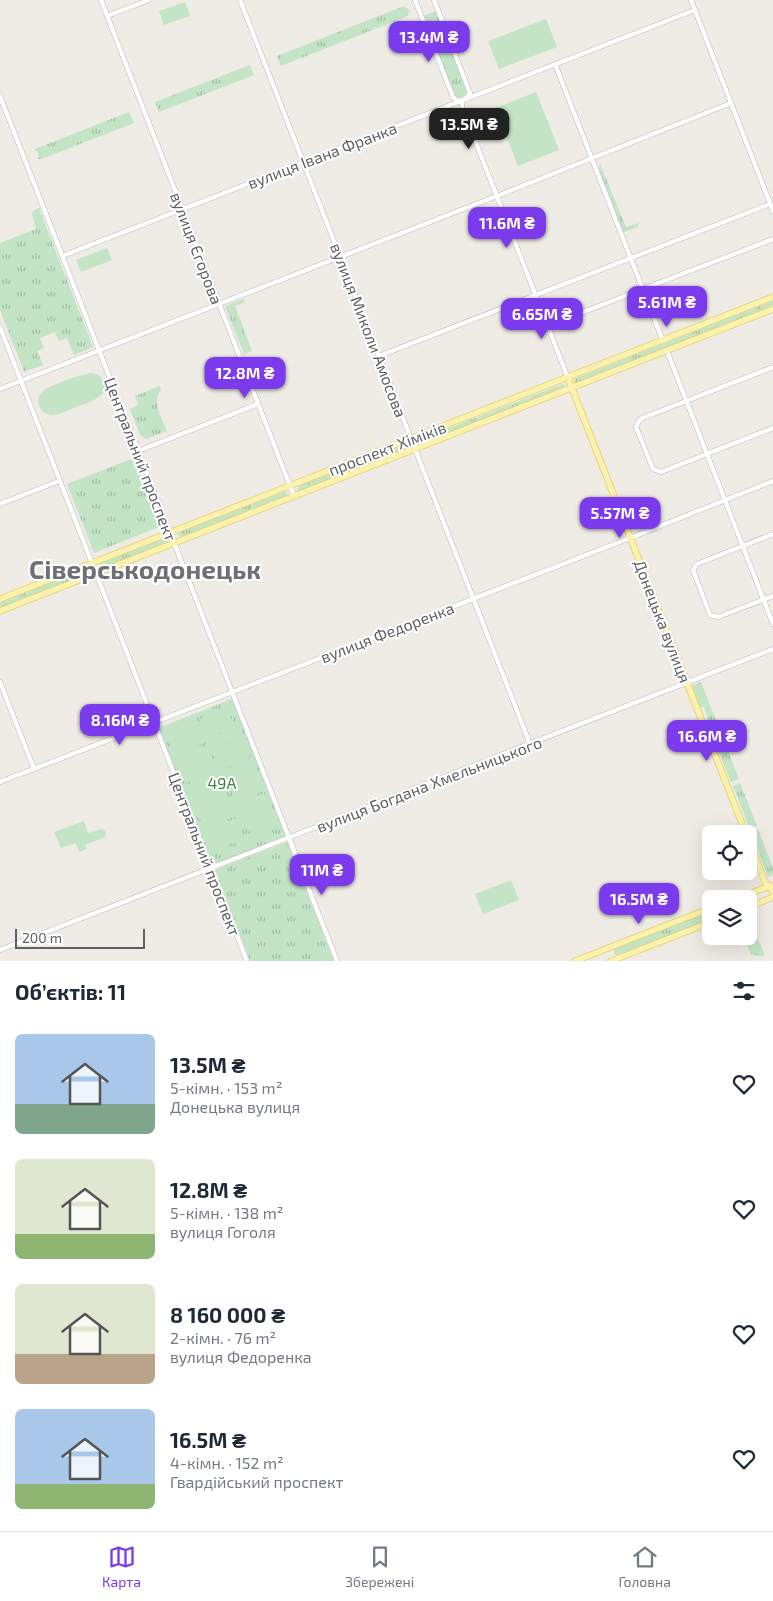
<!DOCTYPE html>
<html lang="uk">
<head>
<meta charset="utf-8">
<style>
	:root { --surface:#fff; --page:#f2f2f3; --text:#1f2937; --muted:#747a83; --line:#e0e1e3; --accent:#7c3aed }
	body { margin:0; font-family:"Exo 2",sans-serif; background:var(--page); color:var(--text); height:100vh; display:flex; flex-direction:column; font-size:19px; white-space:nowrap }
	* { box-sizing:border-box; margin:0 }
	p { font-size:16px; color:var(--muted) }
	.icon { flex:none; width:28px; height:28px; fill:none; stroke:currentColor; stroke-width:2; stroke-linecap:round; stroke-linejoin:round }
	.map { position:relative; height:961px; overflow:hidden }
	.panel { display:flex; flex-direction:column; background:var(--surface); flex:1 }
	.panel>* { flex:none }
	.fabs { position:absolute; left:702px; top:825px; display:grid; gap:10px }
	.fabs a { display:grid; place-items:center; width:55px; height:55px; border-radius:8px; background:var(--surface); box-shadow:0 5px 20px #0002; font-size:25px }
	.scale { position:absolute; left:15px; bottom:12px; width:130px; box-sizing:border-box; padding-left:5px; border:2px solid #5c5f64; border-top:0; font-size:14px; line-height:18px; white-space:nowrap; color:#5c5f64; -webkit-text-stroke:4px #fff; paint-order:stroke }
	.price { position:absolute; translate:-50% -42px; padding:0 11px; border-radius:10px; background:var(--accent); color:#fff; font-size:16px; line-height:32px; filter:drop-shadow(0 1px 2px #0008) }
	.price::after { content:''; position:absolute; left:50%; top:30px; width:15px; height:11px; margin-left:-8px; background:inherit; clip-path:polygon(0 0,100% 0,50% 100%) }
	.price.selected { background:#222; color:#fff }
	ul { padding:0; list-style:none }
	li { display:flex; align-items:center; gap:15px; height:125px; padding:0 15px }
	li span { display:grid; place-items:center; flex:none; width:140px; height:100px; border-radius:8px; color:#555 }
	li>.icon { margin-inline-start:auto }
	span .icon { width:60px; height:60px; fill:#fffc; stroke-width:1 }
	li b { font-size:21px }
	h2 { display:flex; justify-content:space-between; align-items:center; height:60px; padding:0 15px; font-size:21px }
	.tabs { display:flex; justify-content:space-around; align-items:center; height:70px; border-top:1px solid var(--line); background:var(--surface); font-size:14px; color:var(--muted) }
	.tabs a { display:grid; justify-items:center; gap:2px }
	.tabs .selected { color:var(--accent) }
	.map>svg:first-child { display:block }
	.grass { fill:url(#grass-tufts) }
	.garden { fill:#c3e4c5 }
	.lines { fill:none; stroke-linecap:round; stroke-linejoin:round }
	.minor-casing { stroke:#b7b9be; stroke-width:5.5 }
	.major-casing { stroke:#e8cc63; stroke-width:7 }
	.minor { stroke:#fff; stroke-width:4.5 }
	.major { stroke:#faf2ae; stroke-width:5.5 }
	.labels { text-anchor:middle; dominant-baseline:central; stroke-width:4; stroke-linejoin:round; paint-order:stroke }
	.street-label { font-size:16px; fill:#5c5f64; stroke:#fff }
	.park-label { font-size:16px; fill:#3b8443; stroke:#fff }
	.town-label { font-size:26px; font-weight:bold; fill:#6d7176; stroke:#fff }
</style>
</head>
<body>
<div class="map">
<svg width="773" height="961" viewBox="0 0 773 961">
	<defs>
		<pattern id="grass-tufts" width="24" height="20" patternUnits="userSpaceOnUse" patternTransform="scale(1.25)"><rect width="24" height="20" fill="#c3e4c5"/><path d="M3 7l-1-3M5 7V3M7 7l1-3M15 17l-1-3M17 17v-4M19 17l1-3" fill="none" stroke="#a2bca4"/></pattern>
	</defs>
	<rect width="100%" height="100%" fill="#eeece4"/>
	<!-- grass -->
	<path class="grass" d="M404,6L409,10L408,16L281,66L277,56Z
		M436,11L467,91V94L462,99H457L454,96L423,16Z
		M250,65L254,75L159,112L155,102Z
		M129,112L134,123L39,160L38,158L40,157L37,151H35V149Z
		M600,164L626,227L639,223L638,227L624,232L622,231L599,171Z
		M39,208L93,347L74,355L67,338L59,341L55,332L40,338L44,348L37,351L43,365L24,372L0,310V243L36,229L32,214L33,211Z
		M244,299L245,302L235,306L252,351L244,354L225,306Z
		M773,301V306L577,383L574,382L576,378Z
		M563,384L566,387L422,443L419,442L421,439Z
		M160,386L161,390C151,402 162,418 167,431L146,439L140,435L130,409L138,405L135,396Z
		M406,445L408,446L407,449L300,491L297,489L299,486Z
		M134,458L161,526L94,553L67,484Z
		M284,492L287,493L286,497L182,537L178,535L180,532Z
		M166,538L168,540V542L101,568L99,564Z
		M86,569L88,571L87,574L0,608V603Z
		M701,682L720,731L713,735L711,734L707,723L709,722L704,707H700L692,686Z
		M232,699L286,836L212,865L158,728Z
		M722,735L739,779L731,782L713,738Z
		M740,783L757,826L750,829L733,786Z
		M758,830L773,867V875L768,877L751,832Z
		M287,842L334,961H250L215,870Z
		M711,910V919L617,955L614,953V949Z
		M755,931L765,956L751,955L744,936H749V934Z"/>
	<!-- garden -->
	<path class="garden" d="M185,2L190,16L164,25L159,11Z
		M546,19L557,47L499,69L488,41Z
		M536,92L559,150L518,166L495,108Z
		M107,248L112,260L81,272L76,260Z
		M90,373C95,373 100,375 103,380C113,398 83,404 71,409C66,411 59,415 53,415C40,416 33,399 43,391C50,385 80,375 90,373Z
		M227,708L235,727L207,738L200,719Z
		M196,720L205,743L175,755L166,732Z
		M242,737L250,758L220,770L212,749Z
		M206,746L216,771L186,783L176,758Z
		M251,760L263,791L236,802L223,770Z
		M219,773L227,794L195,806L187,786Z
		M264,793L275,822L248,832L236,804Z
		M228,796L236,816L204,828L196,808Z
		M236,818L244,839L212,851L204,831Z
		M84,821L88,833L102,829L106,832L105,837L85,845L87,849L79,852L76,843L61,848L54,832Z
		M511,880L519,900L483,914L475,894Z"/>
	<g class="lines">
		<!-- minor casing -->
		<g class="minor-casing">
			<path id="minor" d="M101,0L294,496
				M240,0L530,744
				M415,0L453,97L457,101C463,101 467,99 470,93L434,0
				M691,0L773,211
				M107,16L149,0
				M555,64L663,341
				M0,96L337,961
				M462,101V107L568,378
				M62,256L695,10
				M547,326L773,239
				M0,327L247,961
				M667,351L773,624
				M379,356L770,204
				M773,367L640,419L636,427L653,469L661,472L773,428
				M0,389L497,196L731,103
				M138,451L258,404
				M0,504L59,481
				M773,534L697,564L693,570L710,615L718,617L773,596
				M0,682L34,769
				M0,782L630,538L773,481
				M0,950L773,649"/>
		</g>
		<!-- major casing -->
		<g class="major-casing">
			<path id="major" d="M568,378L746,834
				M0,599L773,297
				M0,611L773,309
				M749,841L765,882L773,892
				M735,899L773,885
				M749,907L773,897
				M575,961L711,908
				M611,961L711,922"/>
		</g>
		<!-- minor -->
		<use href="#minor" class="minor"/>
		<!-- major -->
		<use href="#major" class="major"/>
	</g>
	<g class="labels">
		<!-- street labels -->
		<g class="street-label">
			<text transform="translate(322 155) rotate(-21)">вулиця Івана Франка</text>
			<text transform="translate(197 248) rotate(69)">вулиця Єгорова</text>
			<text transform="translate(369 330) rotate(69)">вулиця Миколи Амосова</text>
			<text transform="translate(387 448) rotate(-21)">проспект Хіміків</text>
			<text transform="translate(141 459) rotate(69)">Центральний проспект</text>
			<text transform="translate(663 621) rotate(69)">Донецька вулиця</text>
			<text transform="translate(387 632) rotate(-21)">вулиця Федоренка</text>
			<text transform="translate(429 784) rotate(-21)">вулиця Богдана Хмельницького</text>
			<text transform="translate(205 854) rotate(69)">Центральний проспект</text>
		</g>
		<!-- park labels -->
		<g class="park-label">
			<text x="222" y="782">49А</text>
		</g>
		<!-- town labels -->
		<g class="town-label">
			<text x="145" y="568">Сіверськодонецьк</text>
		</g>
	</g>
</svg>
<div class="fabs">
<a><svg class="icon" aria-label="locate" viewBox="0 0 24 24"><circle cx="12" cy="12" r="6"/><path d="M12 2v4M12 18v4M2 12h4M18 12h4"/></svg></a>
<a><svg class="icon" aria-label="layers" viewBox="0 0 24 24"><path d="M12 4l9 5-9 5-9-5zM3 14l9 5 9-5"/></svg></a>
</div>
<div class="scale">200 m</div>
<b class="price" style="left:429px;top:63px">13.4M ₴</b>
<b class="price selected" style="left:469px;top:150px">13.5M ₴</b>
<b class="price" style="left:507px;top:249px">11.6M ₴</b>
<b class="price" style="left:667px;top:328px">5.61M ₴</b>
<b class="price" style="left:542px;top:340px">6.65M ₴</b>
<b class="price" style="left:245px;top:399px">12.8M ₴</b>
<b class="price" style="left:620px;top:539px">5.57M ₴</b>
<b class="price" style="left:120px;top:746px">8.16M ₴</b>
<b class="price" style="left:707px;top:762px">16.6M ₴</b>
<b class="price" style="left:322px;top:896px">11M ₴</b>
<b class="price" style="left:639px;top:925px">16.5M ₴</b>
</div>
<section class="panel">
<h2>Об’єктів: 11<svg class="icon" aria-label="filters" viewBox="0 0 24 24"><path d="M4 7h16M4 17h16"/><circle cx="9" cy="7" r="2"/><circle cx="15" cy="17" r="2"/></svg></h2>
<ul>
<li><span style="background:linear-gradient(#a9c7e8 70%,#7fa58c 0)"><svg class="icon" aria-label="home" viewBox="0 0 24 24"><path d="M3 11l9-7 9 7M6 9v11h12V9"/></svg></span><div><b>13.5M ₴</b><p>5-кімн. · 153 m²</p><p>Донецька вулиця</p></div><svg class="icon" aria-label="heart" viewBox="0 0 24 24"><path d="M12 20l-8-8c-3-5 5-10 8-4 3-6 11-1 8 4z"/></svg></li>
<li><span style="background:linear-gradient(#dfe7d0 75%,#8fb573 0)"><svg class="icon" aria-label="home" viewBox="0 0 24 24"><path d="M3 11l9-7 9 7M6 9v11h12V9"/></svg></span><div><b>12.8M ₴</b><p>5-кімн. · 138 m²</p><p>вулиця Гоголя</p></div><svg class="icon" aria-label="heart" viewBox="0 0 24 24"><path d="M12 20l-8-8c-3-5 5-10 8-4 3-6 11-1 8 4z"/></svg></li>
<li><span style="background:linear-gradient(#dfe7d0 70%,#b9a48a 0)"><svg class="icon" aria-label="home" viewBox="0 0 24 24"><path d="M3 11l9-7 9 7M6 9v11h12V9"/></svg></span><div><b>8 160 000 ₴</b><p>2-кімн. · 76 m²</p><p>вулиця Федоренка</p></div><svg class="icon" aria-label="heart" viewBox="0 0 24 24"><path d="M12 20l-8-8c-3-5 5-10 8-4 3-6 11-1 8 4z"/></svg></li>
<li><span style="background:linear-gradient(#a9c7e8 75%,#8fb573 0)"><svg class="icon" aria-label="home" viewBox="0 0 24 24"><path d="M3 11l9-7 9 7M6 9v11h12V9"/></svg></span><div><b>16.5M ₴</b><p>4-кімн. · 152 m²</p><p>Гвардійський проспект</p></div><svg class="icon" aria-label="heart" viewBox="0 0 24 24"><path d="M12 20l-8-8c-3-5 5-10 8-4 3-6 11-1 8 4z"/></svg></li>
</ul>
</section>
<nav class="tabs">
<a class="selected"><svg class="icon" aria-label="map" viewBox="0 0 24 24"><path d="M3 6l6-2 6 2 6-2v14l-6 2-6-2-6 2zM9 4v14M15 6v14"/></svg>Карта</a>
<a><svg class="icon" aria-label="saved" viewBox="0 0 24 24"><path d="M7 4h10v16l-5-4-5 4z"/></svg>Збережені</a>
<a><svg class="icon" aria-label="home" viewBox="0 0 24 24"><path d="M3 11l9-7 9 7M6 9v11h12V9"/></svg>Головна</a>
</nav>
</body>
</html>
